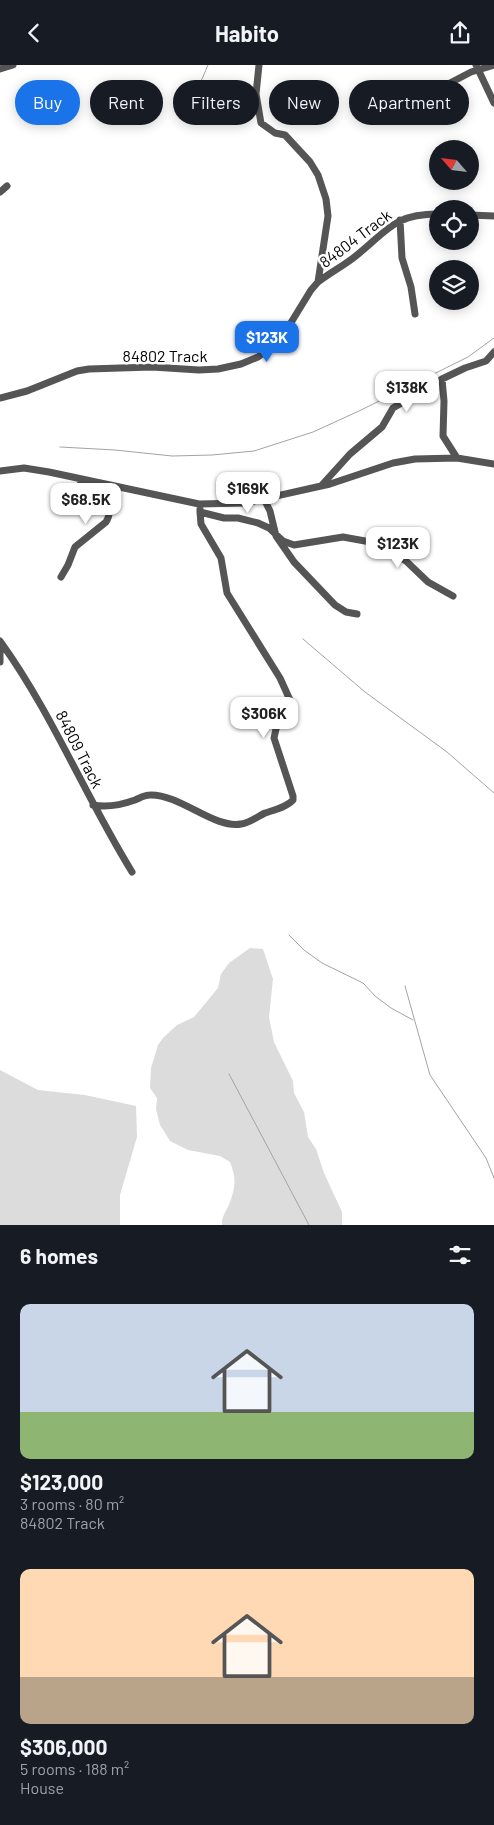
<!DOCTYPE html>
<html lang="en">
<head>
<meta charset="utf-8">
<style>
	:root { --surface:#171b24; --page:#242831; --text:#f1f3f6; --muted:#9ea1a6; --accent:#1a73e8 }
	body { margin:0; font-family:Barlow,sans-serif; background:var(--page); color:var(--text); height:100vh; display:flex; flex-direction:column; font-size:19px; white-space:nowrap }
	* { box-sizing:border-box; margin:0 }
	p { font-size:16px; color:var(--muted) }
	.icon { flex:none; width:28px; height:28px; fill:none; stroke:currentColor; stroke-width:2; stroke-linecap:round; stroke-linejoin:round }
	.map { position:relative; height:1160px; overflow:hidden }
	.side { display:flex; flex-direction:column; background:var(--surface); flex:1 }
	.side>* { flex:none }
	.guide { position:absolute; left:15px; top:15px; width:465px; height:45px; display:flex; gap:10px }
	.needle { width:32px; rotate:298deg }
	.controls { position:absolute; left:429px; top:75px; display:grid; gap:10px }
	.controls a { display:grid; place-items:center; width:50px; height:50px; border-radius:50%; background:var(--surface); box-shadow:0 2px 12px #0003; font-size:25px }
	.price { position:absolute; translate:-50% -42px; padding:0 11px; border-radius:10px; background:#fff; color:#222; font-size:16px; line-height:32px; filter:drop-shadow(0 1px 2px #0008) }
	.price::after { content:''; position:absolute; left:50%; top:30px; width:15px; height:11px; margin-left:-8px; background:inherit; clip-path:polygon(0 0,100% 0,50% 100%) }
	.price.active { background:var(--accent); color:#fff }
	ul { padding:0; list-style:none }
	li { display:grid; align-content:center; gap:10px; height:265px; padding:0 20px }
	li span { display:grid; place-items:center; height:155px; border-radius:10px; color:#555 }
	li>.icon { margin-inline-start:auto }
	span .icon { width:90px; height:90px; fill:#fffc; stroke-width:1 }
	li b { font-size:21px }
	h2 { display:flex; justify-content:space-between; align-items:center; height:60px; padding:0 20px; font-size:21px }
	.tag { padding:0 18px; border-radius:22px; background:var(--surface); box-shadow:0 2px 12px #0003; font-size:18px; line-height:45px }
	.tag.active { background:var(--accent); color:#fff }
	header { display:flex; justify-content:space-between; align-items:center; height:65px; padding:0 20px; background:var(--surface); font-size:22px; font-weight:700 }
	.map>svg:first-child { display:block }
	.green { fill:#dcdcdc }
	.lines { fill:none; stroke-linecap:round; stroke-linejoin:round }
	.stream { stroke:#a3a3a3; stroke-width:1 }
	.minor { stroke:#555; stroke-width:7 }
	.labels { text-anchor:middle; dominant-baseline:central; stroke-width:5; stroke-linejoin:round; paint-order:stroke }
	.street-label { font-size:16px; fill:#000; stroke:#fff }
</style>
</head>
<body>
<header><svg class="icon" aria-label="back" viewBox="0 0 24 24"><path d="M15 5l-7 7 7 7"/></svg>Habito<svg class="icon" aria-label="share" viewBox="0 0 24 24"><path d="M12 15V3M7 8l5-5 5 5M5 13v7h14v-7"/></svg></header>
<div class="map">
<svg width="494" height="1160" viewBox="0 0 494 1160">
	<rect width="100%" height="100%" fill="#fff"/>
	<!-- green -->
	<path class="green" d="M250,883L263,884L273,914L269,952L274,977L293,1016L294,1028L304,1047L308,1072L316,1084L324,1108L342,1147V1160H222C221,1152 227,1145 230,1137C236,1120 236,1113 230,1097L220,1091L188,1085L170,1076L160,1060L156,1044L157,1033L150,1023L151,1003L158,980L163,973L177,960L194,952L218,923L221,909L229,898Z
		M0,1005L38,1025L85,1030L136,1041L137,1072L120,1130V1160H0Z"/>
	<g class="lines">
		<!-- stream -->
		<path class="stream" d="M178,44L202,14L208,0
			M60,382L115,385L172,391L212,390L254,386L313,367L359,346L468,292L494,273
			M303,574L365,627L447,687L494,728
			M289,870L304,885L322,898L363,918L375,931L391,943L413,955
			M405,921L430,1010L486,1093L494,1113
			M229,1009L309,1160"/>
		<!-- minor -->
		<path class="minor" d="M476,0L494,38
			M0,4L13,0
			M406,32L429,29L471,7L494,0
			M0,127L7,121
			M470,150L494,151
			M400,155L402,193L411,222L415,249
			M318,217C331,207 345,200 357,190C388,165 394,149 438,149
			M442,314L444,336L443,371L457,393
			M0,333L27,326L77,306L89,304L152,302L199,305L218,304L241,299L258,292L273,281L284,269L311,225L318,217L328,151L326,134L318,110L310,97L285,70L275,68L261,58L256,29L259,0
			M0,406L24,403L49,407L199,439L245,438L330,419L393,398L415,394L457,393L494,399
			M321,421L350,389L382,362L393,343L442,314L465,303L486,296L494,287
			M264,434L270,446L276,471L294,497L335,540L346,547L357,549
			M200,444V447L224,453H238L258,458L269,463L283,476L294,480L343,472L376,478L406,496L428,517L453,531
			M61,512L68,500L75,482L106,457C115,442 103,438 92,429C87,425 83,420 79,414
			M0,576C52,648 85,731 132,807
			M0,582V597
			M93,740C108,743 121,740 135,735C140,733 144,730 150,730C180,729 214,764 241,759C249,758 257,752 265,748C274,745 287,742 293,735V731L274,673L276,664L280,655L289,646L291,640L290,635L280,613L227,528L221,493L201,459L200,447"/>
	</g>
	<g class="labels">
		<!-- street labels -->
		<g class="street-label">
			<text transform="translate(355 173) rotate(-37)">84804 Track</text>
			<text x="165" y="290">84802 Track</text>
			<text transform="translate(80 684) rotate(63)">84809 Track</text>
		</g>
	</g>
</svg>
<div class="controls">
<a><svg class="needle" viewBox="-14 -14 28 28"><path d="M0-13l5 13h-10z" fill="#e53935"/><path d="M0 13l5-13h-10z" fill="#9ea1a6"/></svg></a>
<a><svg class="icon" aria-label="locate" viewBox="0 0 24 24"><circle cx="12" cy="12" r="6"/><path d="M12 2v4M12 18v4M2 12h4M18 12h4"/></svg></a>
<a><svg class="icon" aria-label="layers" viewBox="0 0 24 24"><path d="M12 4l9 5-9 5-9-5zM3 14l9 5 9-5"/></svg></a>
</div>
<b class="price active" style="left:267px;top:298px">$123K</b>
<b class="price" style="left:407px;top:348px">$138K</b>
<b class="price" style="left:248px;top:449px">$169K</b>
<b class="price" style="left:86px;top:460px">$68.5K</b>
<b class="price" style="left:398px;top:504px">$123K</b>
<b class="price" style="left:264px;top:674px">$306K</b>
<div class="guide">
<a class="tag active">Buy</a>
<a class="tag">Rent</a>
<a class="tag">Filters</a>
<a class="tag">New</a>
<a class="tag">Apartment</a>
</div>
</div>
<section class="side">
<h2>6 homes<svg class="icon" aria-label="filters" viewBox="0 0 24 24"><path d="M4 7h16M4 17h16"/><circle cx="9" cy="7" r="2"/><circle cx="15" cy="17" r="2"/></svg></h2>
<ul>
<li><span style="background:linear-gradient(#c9d6e8 70%,#8fb573 0)"><svg class="icon" aria-label="home" viewBox="0 0 24 24"><path d="M3 11l9-7 9 7M6 9v11h12V9"/></svg></span><div><b>$123,000</b><p>3 rooms · 80 m²</p><p>84802 Track</p></div></li>
<li><span style="background:linear-gradient(#ffd9b3 70%,#b9a48a 0)"><svg class="icon" aria-label="home" viewBox="0 0 24 24"><path d="M3 11l9-7 9 7M6 9v11h12V9"/></svg></span><div><b>$306,000</b><p>5 rooms · 188 m²</p><p>House</p></div></li>
</ul>
</section>
</body>
</html>
